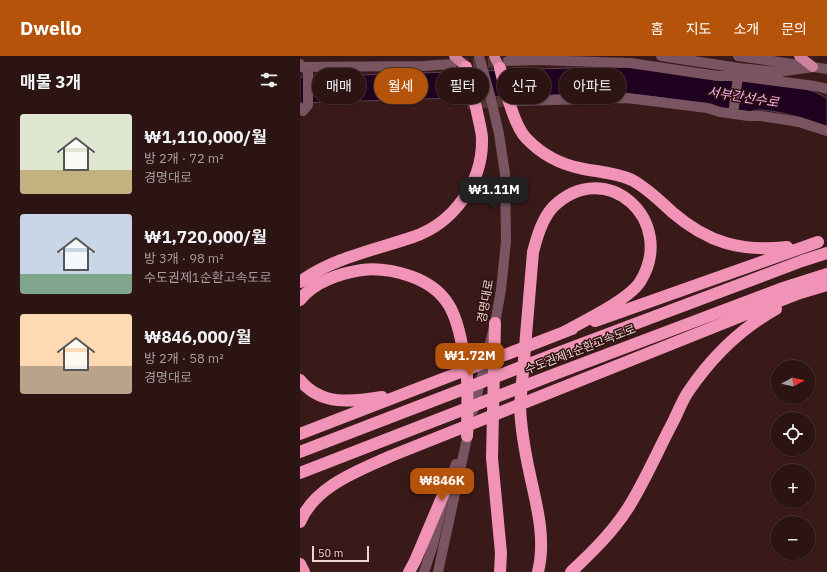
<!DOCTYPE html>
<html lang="ko">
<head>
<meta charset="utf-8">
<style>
	:root { --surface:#2b1412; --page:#372120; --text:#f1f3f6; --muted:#a69e9f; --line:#473332; --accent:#b45309 }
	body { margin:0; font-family:"IBM Plex Sans","Noto Sans KR",sans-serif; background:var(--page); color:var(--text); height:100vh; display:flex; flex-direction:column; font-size:15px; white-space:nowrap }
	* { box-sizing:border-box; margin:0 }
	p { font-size:13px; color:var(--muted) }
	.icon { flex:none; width:22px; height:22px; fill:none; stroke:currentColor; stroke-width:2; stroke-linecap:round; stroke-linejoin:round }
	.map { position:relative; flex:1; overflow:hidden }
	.side { display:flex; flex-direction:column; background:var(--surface); width:300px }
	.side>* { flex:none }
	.hud { position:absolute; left:12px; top:12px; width:380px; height:36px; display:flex; gap:8px }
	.needle { width:26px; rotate:82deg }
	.tools { position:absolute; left:471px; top:304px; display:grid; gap:8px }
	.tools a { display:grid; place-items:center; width:44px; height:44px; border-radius:50%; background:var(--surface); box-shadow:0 1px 3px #0004,0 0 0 1px var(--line); font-size:20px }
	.scale { position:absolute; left:12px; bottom:10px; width:57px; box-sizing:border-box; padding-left:4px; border:2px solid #ebd5d3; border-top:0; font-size:11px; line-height:14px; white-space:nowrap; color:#ebd5d3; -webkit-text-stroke:3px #2e110f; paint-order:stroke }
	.price { position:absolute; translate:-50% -34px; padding:0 9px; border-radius:8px; background:var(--accent); color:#fff; font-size:13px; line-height:26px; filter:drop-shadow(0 1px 2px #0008) }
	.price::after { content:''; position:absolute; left:50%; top:24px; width:12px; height:9px; margin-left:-6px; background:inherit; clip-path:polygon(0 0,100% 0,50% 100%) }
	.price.on { background:#222; color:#fff }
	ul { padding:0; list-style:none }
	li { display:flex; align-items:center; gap:12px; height:100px; padding:0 20px }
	li span { display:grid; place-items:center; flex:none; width:112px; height:80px; border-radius:4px; color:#555 }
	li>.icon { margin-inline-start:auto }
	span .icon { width:48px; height:48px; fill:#fffc; stroke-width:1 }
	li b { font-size:17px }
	h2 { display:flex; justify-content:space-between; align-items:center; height:48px; padding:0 20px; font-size:17px }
	.chip { padding:0 14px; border-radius:18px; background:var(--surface); box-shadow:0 1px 3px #0004,0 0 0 1px var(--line); font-size:14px; line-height:36px }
	.chip.on { background:var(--accent); color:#fff }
	header { display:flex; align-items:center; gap:24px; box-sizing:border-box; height:56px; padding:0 20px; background:var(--accent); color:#fff }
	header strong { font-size:19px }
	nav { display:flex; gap:22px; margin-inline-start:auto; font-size:14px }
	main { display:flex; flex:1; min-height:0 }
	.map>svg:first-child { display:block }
	.water { fill:#1f021f; stroke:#5c4155 }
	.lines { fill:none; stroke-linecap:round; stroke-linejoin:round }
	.minor-tunnel { stroke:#543634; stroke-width:10; stroke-dasharray:10 5; stroke-linecap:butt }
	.minor { stroke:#7a5461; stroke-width:10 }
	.major { stroke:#cf829e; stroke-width:10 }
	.highway { stroke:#f193b6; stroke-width:12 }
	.labels { text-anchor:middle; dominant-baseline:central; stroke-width:3; stroke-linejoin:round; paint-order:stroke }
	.street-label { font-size:12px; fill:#ebd5d3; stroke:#2e110f }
	.water-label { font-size:13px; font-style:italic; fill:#f9b3f7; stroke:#2e110f }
</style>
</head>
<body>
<header>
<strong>Dwello</strong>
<nav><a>홈</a><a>지도</a><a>소개</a><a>문의</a></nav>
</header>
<main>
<section class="side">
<h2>매물 3개<svg class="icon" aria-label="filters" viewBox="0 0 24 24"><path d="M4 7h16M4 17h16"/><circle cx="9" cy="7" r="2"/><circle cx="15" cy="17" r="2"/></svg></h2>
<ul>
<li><span style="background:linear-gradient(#dfe7d0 70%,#c2b280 0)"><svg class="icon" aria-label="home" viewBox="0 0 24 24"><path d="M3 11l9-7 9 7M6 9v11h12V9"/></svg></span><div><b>₩1,110,000/월</b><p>방 2개 · 72 m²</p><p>경명대로</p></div></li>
<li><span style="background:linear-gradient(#c9d6e8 75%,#7fa58c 0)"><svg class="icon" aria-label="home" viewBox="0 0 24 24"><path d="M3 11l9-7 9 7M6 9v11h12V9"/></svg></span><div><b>₩1,720,000/월</b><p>방 3개 · 98 m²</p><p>수도권제1순환고속도로</p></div></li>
<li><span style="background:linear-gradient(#ffd9b3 65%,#b9a48a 0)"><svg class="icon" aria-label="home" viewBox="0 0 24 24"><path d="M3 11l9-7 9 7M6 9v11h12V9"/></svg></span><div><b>₩846,000/월</b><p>방 2개 · 58 m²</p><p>경명대로</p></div></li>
</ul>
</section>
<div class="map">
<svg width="527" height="516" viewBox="0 0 527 516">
	<rect width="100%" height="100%" fill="#391a18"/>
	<!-- water -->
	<path class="water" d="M300,11H331L500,31L515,36L527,42V71C513,64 472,53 457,54C453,54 449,57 445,56C433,56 421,53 411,48L332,38L312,37L0,47V21Z"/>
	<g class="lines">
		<!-- minor-tunnel -->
		<path class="minor-tunnel" d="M158,8L204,6
			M167,48L215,45"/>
		<!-- minor -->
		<path class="minor" d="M361,0L439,12L478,16L513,11
			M438,0L527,13
			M208,5L236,4L330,7L418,20H438L515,30L527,33
			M0,8L1,10L8,14V49L3,55L0,52
			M0,11L123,10L152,8
			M217,45L327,42L407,52L420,56L448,60H461L499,66L527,75
			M433,58L439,13
			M173,355L195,267L201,234L206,185L205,118L199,78L191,43L179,0
			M124,516L133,489L146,432L156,408
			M138,516L169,373"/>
		<!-- major -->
		<path class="major" d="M154,0L166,11
			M194,0L200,12
			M499,0L513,11"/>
		<!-- highway -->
		<path class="highway" d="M200,12C205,31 213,68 226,82C242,99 261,109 284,113C300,116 317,117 332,124C347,132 359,144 372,156C408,187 441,196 487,191
			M0,226C32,202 75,194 113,181C154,167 183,126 182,83C182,77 180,70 179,65C175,46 171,29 166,11
			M0,244C13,226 41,217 62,214C78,212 95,215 110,220C148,233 157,258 163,295C164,304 167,313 167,322C168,341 167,361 167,380
			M295,265L518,186
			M195,267L192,402L201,497L200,516
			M0,324C21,350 52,346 82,341
			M0,378L272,273
			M0,396L260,296L502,205L527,197
			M0,417L255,318L480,233L527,218
			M0,466C15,430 58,415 91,400L454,255L500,237L527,229
			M0,508L4,516
			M109,516L115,505L146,432
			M238,516C246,483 237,451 230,419C225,396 221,374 220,351L233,196C237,181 242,163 253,151C306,99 378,165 340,226C328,244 284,265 264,276
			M271,516C292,496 312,477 328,452C345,425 358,394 373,366C378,356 382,345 388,336C411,302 440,273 476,253"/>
	</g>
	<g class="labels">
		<!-- street labels -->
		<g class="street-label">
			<text transform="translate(185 245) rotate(-80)">경명대로</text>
			<text transform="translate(280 293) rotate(-21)">수도권제1순환고속도로</text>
		</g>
		<!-- water labels -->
		<g class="water-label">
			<text transform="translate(443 41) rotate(9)">서부간선수로</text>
		</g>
	</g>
</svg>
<div class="tools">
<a><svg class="needle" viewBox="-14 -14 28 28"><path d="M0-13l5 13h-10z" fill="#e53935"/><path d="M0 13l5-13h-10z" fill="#a69e9f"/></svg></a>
<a><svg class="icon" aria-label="locate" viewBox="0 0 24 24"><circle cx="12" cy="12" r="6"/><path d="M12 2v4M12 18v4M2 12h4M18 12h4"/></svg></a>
<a>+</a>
<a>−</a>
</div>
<div class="scale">50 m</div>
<b class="price on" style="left:194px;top:155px">₩1.11M</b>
<b class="price" style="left:170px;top:321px">₩1.72M</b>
<b class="price" style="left:142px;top:446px">₩846K</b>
<div class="hud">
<a class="chip">매매</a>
<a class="chip on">월세</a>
<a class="chip">필터</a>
<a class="chip">신규</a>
<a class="chip">아파트</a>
</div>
</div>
</main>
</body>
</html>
